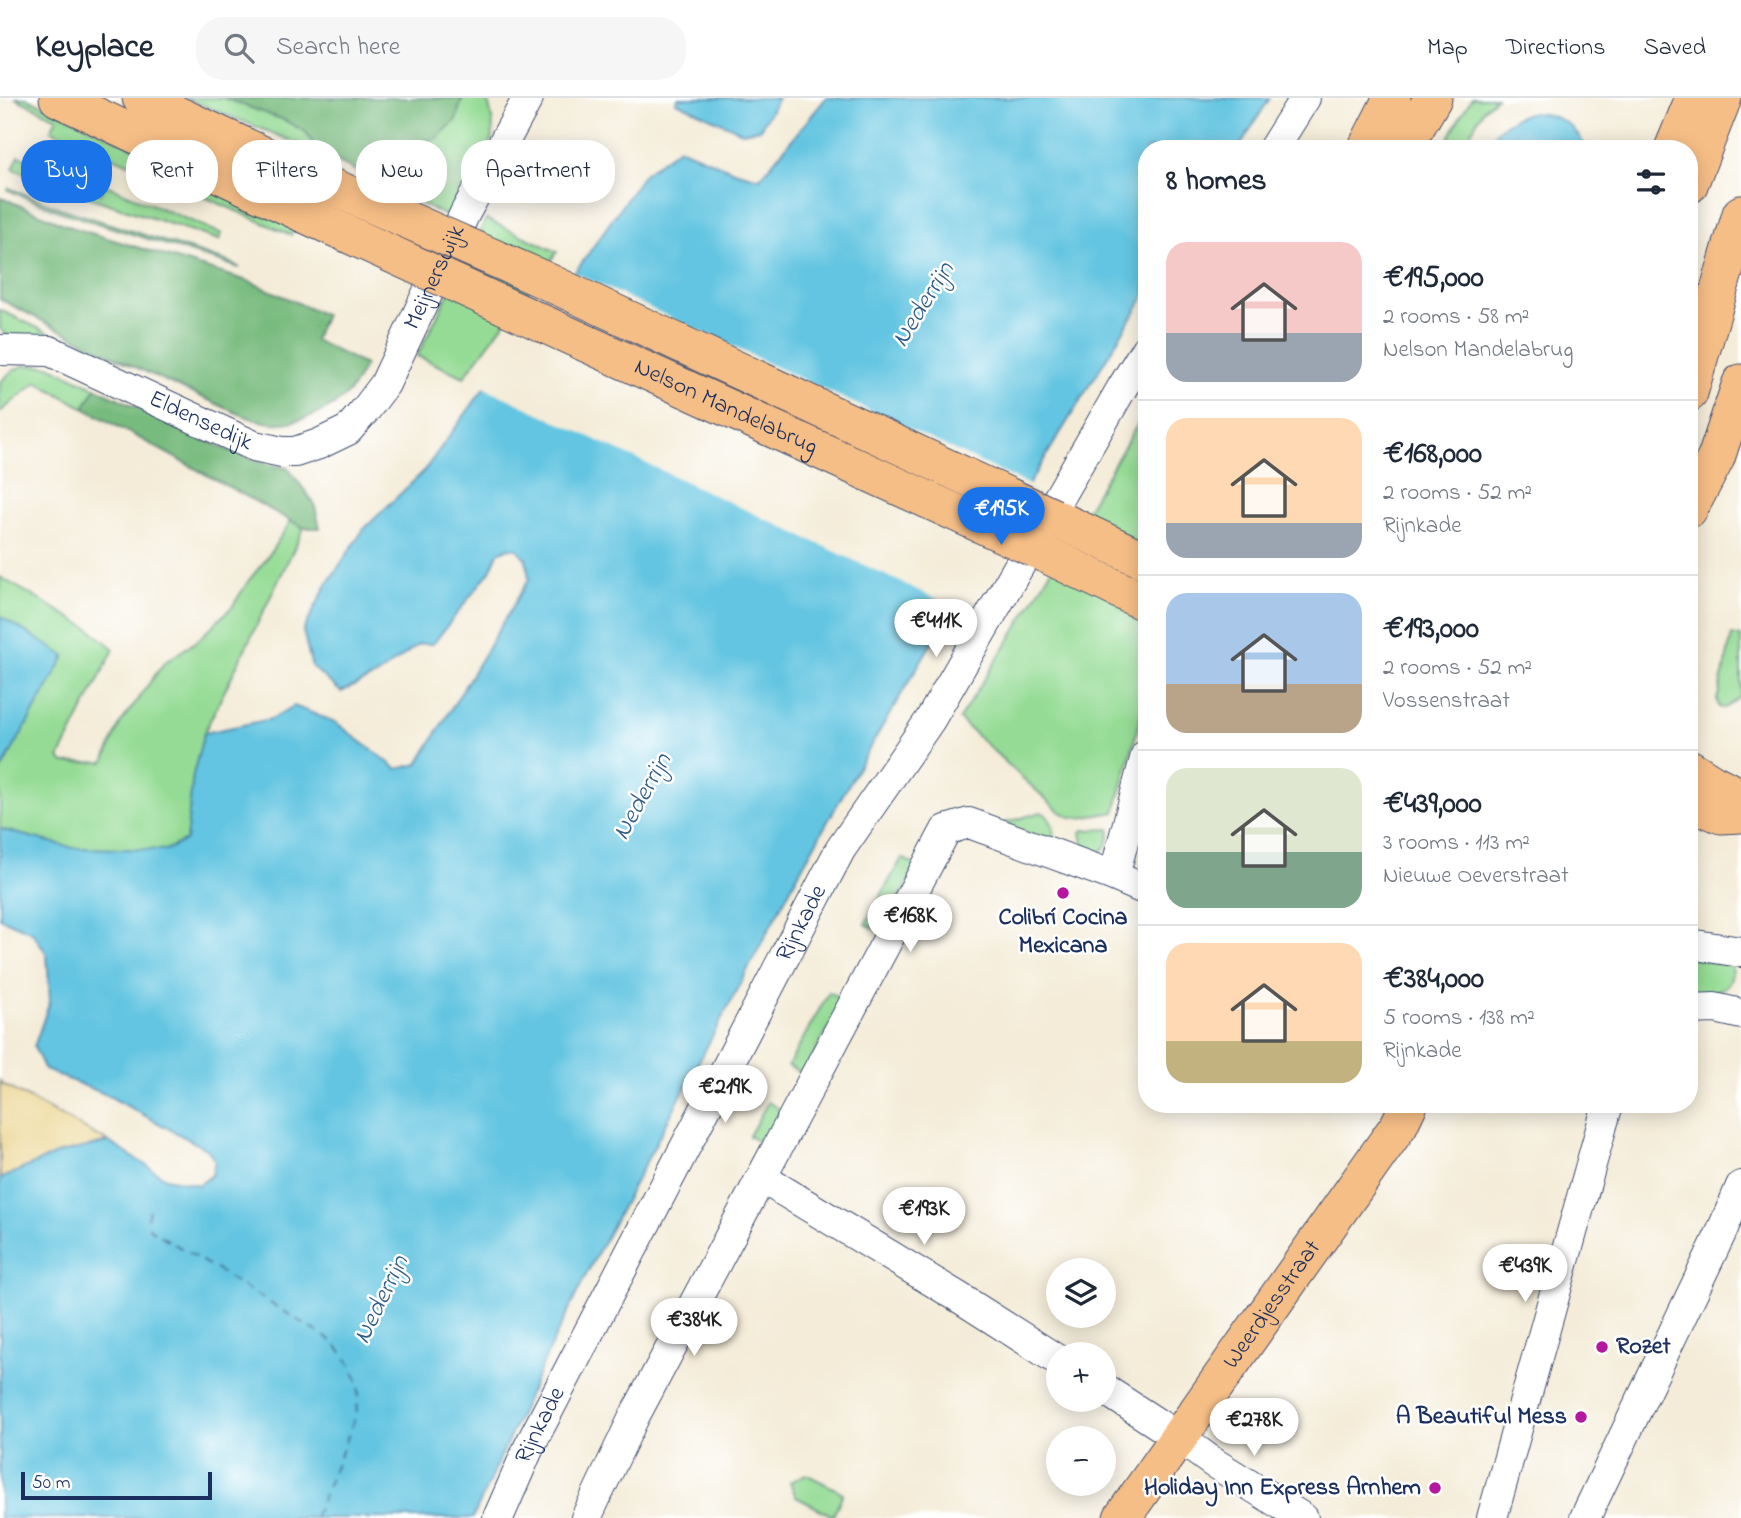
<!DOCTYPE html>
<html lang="en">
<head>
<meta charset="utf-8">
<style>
	:root { --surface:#fff; --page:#f6f6f7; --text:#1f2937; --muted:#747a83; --line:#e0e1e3; --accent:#1a73e8 }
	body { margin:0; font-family:"Indie Flower",sans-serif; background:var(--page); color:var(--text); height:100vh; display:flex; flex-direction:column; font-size:26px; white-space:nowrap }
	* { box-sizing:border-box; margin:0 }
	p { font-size:23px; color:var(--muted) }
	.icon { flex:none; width:38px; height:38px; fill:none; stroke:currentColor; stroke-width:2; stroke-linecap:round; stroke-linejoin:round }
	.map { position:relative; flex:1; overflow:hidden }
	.drawer { position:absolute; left:1138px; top:42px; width:560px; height:973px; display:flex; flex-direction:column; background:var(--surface); border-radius:28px; box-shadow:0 4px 18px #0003 }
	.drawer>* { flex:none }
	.top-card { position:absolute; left:21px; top:42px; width:665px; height:63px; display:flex; gap:14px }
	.controls { position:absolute; left:1046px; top:1160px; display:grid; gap:14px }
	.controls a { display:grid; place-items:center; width:70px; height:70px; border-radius:50%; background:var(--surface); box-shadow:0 4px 18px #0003; font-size:35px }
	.scale { position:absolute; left:21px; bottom:18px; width:191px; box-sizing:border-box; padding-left:7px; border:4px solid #1b2f5e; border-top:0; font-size:19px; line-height:24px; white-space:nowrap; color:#1b2f5e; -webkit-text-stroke:5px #fff; paint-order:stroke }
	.price { position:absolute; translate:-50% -60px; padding:0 16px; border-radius:24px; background:#fff; color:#222; font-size:23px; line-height:46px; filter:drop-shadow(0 2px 4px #0008) }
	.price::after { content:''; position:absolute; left:50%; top:42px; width:21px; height:16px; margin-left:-10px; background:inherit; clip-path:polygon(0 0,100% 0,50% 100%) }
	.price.on { background:var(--accent); color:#fff }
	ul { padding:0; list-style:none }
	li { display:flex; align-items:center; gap:21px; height:175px; padding:0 28px }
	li+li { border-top:2px solid var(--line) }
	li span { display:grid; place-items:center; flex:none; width:196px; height:140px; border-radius:21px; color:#555 }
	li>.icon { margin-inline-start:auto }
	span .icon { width:84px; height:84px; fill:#fffc; stroke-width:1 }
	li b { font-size:30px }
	h2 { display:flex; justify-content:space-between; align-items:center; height:84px; padding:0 28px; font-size:30px }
	.chip { padding:0 24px; border-radius:28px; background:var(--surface); box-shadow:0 4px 18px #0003; font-size:24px; line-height:63px }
	.chip.on { background:var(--accent); color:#fff }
	header { display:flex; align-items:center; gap:42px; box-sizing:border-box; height:98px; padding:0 35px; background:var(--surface); border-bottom:2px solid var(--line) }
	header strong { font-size:33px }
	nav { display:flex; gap:38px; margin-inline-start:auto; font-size:24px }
	.search { width:490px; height:63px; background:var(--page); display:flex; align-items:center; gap:18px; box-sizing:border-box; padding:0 24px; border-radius:28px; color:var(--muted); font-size:26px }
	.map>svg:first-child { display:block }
	.green { fill:#95db95; stroke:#58857a; stroke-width:2 }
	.forest { fill:#78bb7e; stroke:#4a756e; stroke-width:2 }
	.sand { fill:#eeda9e; stroke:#84847e; stroke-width:2 }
	.water { fill:#63c5e1; stroke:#3f7aa0; stroke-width:2 }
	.pier { fill:#f4ecd8 }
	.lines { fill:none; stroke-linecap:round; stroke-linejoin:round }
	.ferry { stroke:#315c85; stroke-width:2; stroke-dasharray:9 7; stroke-linecap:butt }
	.minor-casing { stroke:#3c4b70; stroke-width:32 }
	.major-casing { stroke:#3c4b70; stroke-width:39 }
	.minor { stroke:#fff; stroke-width:30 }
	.major { stroke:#f6be87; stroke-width:37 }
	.major-bridge-casing { stroke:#3c4b70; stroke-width:39; stroke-linecap:butt }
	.major-bridge { stroke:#f6be87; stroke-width:37 }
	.poi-dot { fill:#b5179e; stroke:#fff; stroke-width:2.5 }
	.labels { text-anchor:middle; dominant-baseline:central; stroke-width:5; stroke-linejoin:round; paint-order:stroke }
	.street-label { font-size:24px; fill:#1b2f5e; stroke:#fff }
	.poi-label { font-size:24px; font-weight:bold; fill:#1b2f5e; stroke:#fff; text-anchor:end }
	.water-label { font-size:26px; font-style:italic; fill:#315c85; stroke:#fff }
</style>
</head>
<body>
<header>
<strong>Keyplace</strong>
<div class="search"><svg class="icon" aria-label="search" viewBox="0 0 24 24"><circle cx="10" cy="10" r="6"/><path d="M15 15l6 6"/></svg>Search here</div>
<nav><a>Map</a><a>Directions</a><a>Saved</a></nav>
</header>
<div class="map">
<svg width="1741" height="1420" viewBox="0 0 1741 1420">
	<rect width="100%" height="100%" fill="#fff"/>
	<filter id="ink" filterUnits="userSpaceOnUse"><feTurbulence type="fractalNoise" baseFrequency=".0143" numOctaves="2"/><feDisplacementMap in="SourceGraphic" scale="14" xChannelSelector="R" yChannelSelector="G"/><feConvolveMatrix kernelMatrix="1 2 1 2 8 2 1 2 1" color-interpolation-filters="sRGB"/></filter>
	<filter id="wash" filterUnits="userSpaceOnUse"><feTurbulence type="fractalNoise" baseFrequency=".00686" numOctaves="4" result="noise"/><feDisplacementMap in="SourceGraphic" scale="28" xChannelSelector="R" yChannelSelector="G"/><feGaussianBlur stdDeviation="1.57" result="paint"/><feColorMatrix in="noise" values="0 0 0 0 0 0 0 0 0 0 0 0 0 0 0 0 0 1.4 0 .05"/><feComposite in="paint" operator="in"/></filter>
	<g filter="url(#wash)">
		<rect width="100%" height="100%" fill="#f4ecd8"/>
		<!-- green -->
		<path class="green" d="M15,0H27L182,72L295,129L291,137L51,32L57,20Z
			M185,0H224L284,22L306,34L317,53Z
			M462,0H486C492,13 494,25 492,40L448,119L378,84L391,52L456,22Z
			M1472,0H1496L1484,11L1461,51H1443L1460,19Z
			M19,58L100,96L106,87L222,136L219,142L97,102L13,71Z
			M9,90L63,111L229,164L240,170L62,114L8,92Z
			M486,121L557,154L464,279L417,258Z
			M0,212L57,239L10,238L3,234L0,230Z
			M24,267L49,268L96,290L84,310L37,284L0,314V284L11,274Z
			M1146,312V599L1115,714L1080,720L1070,719L1058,712L1028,685L959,621L1014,535Z
			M291,423L304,430L204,635L193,677L186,742L166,752L73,750L0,731V674L65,558L0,518V479L90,531L114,551L59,660L64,665L104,664L120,626L164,565L198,542L232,509L249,482L264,464Z
			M1732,537L1741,539V598L1725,610L1719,609L1717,602Z
			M1041,714C1054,719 1054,735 1055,747L1005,725Z
			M1110,731C1109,749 1103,756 1085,758L1081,734L1084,732Z
			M902,760L917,768L880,834L865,826Z
			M1689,859L1731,868C1732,870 1732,877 1731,880C1728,895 1701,896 1689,899Z
			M829,894L844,902L803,976L788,968Z
			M768,1004L781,1012L762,1046L749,1038Z
			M806,1376L843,1395L833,1418L796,1399L790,1384Z"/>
		<!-- forest -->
		<path class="forest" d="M224,0H462L456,22L437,40L391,52L378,84L317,53L306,34L284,22Z
			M0,99L71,129L251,184L325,217L314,242L365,267C360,275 356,286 349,294C334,312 295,327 272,325C246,322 221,307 197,297C130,268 65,235 0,201Z
			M96,290L225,351L270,367L288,370L314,405L320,430H304L84,310Z"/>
		<!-- sand -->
		<path class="sand" d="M0,983L2,986L109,1044L56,1056L0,1081Z"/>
		<!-- water -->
		<path class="water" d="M678,0H778L760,31L742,34L676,4Z
			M826,0H1270L1238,51H1146V196L947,519L859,668L796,780L584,1181L550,1250L473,1420H0V1081L56,1056L109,1044L166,1080L199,1087L212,1077L215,1063L208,1052L107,997L45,972L34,949L50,903L47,856L32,834L0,820V731L73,750L166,752L186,742L193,677L204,635L271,621L294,608L335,624L397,671L418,666L529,481L526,461L517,451L509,450L498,455L490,473L433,546H419L376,578L341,594L312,569L303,533L327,486L364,431L423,374L485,289L581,166L644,76L679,50L734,73L760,80Z
			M1528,15C1555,14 1575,25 1586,51H1486C1495,31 1507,22 1528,15Z
			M0,518L65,558L0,674Z"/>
		<!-- pier -->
		<path class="pier" d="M571,173L1031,388L956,510L481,288Z"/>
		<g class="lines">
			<!-- ferry -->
			<path class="ferry" d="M149,1112L147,1120L150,1131L332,1243C371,1284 361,1306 342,1353C333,1376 323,1398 314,1420"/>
		</g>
	</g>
	<g filter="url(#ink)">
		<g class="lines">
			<!-- minor casing -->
			<g class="minor-casing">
				<g id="minor">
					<path d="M1273,51L1305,0"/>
					<path id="s1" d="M1,252L50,253L254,348L282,354H295L319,346L348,332L367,310L385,286L465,115L528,0"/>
					<path d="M1114,778L1146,657"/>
					<path d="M1689,846L1741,854"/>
					<path d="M1689,911L1715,910L1741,916"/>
					<path d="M762,1080L960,1200L1059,1263"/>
					<path d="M1104,1291L1178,1339L1214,1365L1303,1420"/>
					<path id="s2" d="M498,1420L529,1349L840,752L930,622L1122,290L1146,251"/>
					<path d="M586,1420L634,1319L946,732L969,725L1114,778L1146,792"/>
					<path d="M1492,1420L1608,1006"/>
					<path d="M1585,1420L1721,1135L1741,1088"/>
				</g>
			</g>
			<!-- major casing -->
			<g class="major-casing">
				<g id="major">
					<path d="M58,0L304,116"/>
					<path d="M141,0L319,83"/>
					<path d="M1366,51L1392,0"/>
					<path d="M1403,51L1433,0"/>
					<path d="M1673,51L1694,0"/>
					<path d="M1689,87L1723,0"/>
					<path d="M1689,295L1741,116"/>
					<path d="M1689,411L1716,360L1741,285"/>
					<path d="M1053,419L1146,463"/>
					<path d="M1035,451L1146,505"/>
					<path d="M1689,670L1713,685L1741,699"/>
					<path d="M1689,703L1721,717L1741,716"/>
					<path id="s3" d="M1122,1420L1399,1027L1409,1006"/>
				</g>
			</g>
			<!-- minor -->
			<use href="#minor" class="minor"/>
			<!-- major -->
			<use href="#major" class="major"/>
			<!-- major-bridge casing -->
			<g class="major-bridge-casing">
				<g id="major-bridge">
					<path d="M319,83L544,182L1053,419"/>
					<path id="s4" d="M304,116L1035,451"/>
				</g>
			</g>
			<!-- major-bridge -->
			<use href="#major-bridge" class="major-bridge"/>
		</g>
	</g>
	<!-- markers -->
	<g class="poi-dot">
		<circle cx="1063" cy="795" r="7"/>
		<circle cx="1602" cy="1249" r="7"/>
		<circle cx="1581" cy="1319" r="7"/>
		<circle cx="1435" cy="1390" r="7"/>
	</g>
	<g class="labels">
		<!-- street labels -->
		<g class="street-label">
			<text stroke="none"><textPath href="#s1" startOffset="550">Meijnerswijk</textPath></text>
			<text stroke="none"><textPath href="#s4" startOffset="464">Nelson Mandelabrug</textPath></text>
			<text stroke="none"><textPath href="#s1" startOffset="215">Eldensedijk</textPath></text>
			<text stroke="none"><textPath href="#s2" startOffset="668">Rijnkade</textPath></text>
			<text stroke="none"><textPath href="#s3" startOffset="261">Weerdjesstraat</textPath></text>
			<text stroke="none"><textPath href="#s2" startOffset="102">Rijnkade</textPath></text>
		</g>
		<!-- poi labels -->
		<g class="poi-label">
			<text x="1063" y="820" text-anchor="middle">Colibrí Cocina<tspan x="1063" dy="28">Mexicana</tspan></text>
			<text x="1616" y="1249" text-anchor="start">Rozet</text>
			<text x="1567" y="1319">A Beautiful Mess</text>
			<text x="1421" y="1390">Holiday Inn Express Arnhem</text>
		</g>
		<!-- water labels -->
		<g class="water-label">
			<text transform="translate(924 207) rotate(-58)">Nederrijn</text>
			<text transform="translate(643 699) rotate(-61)">Nederrijn</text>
			<text transform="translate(382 1202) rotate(-64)">Nederrijn</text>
		</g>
	</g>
</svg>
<div class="controls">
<a><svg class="icon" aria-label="layers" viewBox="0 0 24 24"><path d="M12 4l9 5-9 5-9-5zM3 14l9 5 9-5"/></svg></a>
<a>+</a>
<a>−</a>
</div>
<div class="scale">50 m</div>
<b class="price on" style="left:1001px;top:449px">€195K</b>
<b class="price" style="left:936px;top:561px">€411K</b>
<b class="price" style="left:910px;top:856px">€168K</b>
<b class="price" style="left:725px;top:1027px">€219K</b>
<b class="price" style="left:924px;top:1149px">€193K</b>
<b class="price" style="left:1525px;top:1206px">€439K</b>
<b class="price" style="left:694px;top:1260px">€384K</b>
<b class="price" style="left:1254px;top:1360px">€278K</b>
<div class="top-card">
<a class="chip on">Buy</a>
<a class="chip">Rent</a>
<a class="chip">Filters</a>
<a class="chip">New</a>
<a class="chip">Apartment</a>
</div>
<section class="drawer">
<h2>8 homes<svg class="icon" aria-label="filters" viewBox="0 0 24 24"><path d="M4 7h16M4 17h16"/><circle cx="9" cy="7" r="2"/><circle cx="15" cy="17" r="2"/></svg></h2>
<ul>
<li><span style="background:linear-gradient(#f6c9c9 65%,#9aa5b1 0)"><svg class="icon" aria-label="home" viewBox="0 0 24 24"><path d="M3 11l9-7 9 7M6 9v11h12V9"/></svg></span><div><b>€195,000</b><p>2 rooms · 58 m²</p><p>Nelson Mandelabrug</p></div></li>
<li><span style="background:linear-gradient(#ffd9b3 75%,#9aa5b1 0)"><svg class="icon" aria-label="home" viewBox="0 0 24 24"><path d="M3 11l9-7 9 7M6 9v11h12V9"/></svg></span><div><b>€168,000</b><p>2 rooms · 52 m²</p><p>Rijnkade</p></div></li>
<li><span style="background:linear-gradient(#a9c7e8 65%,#b9a48a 0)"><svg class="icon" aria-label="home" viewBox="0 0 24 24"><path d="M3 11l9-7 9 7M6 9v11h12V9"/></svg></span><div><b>€193,000</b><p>2 rooms · 52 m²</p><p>Vossenstraat</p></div></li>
<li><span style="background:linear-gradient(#dfe7d0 60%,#7fa58c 0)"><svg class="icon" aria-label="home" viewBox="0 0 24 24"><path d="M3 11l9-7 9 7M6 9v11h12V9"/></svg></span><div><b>€439,000</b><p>3 rooms · 113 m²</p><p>Nieuwe Oeverstraat</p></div></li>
<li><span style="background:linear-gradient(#ffd9b3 70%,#c2b280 0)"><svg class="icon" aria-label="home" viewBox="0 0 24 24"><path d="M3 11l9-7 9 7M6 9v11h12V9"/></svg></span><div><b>€384,000</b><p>5 rooms · 138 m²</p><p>Rijnkade</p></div></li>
</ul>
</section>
</div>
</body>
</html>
